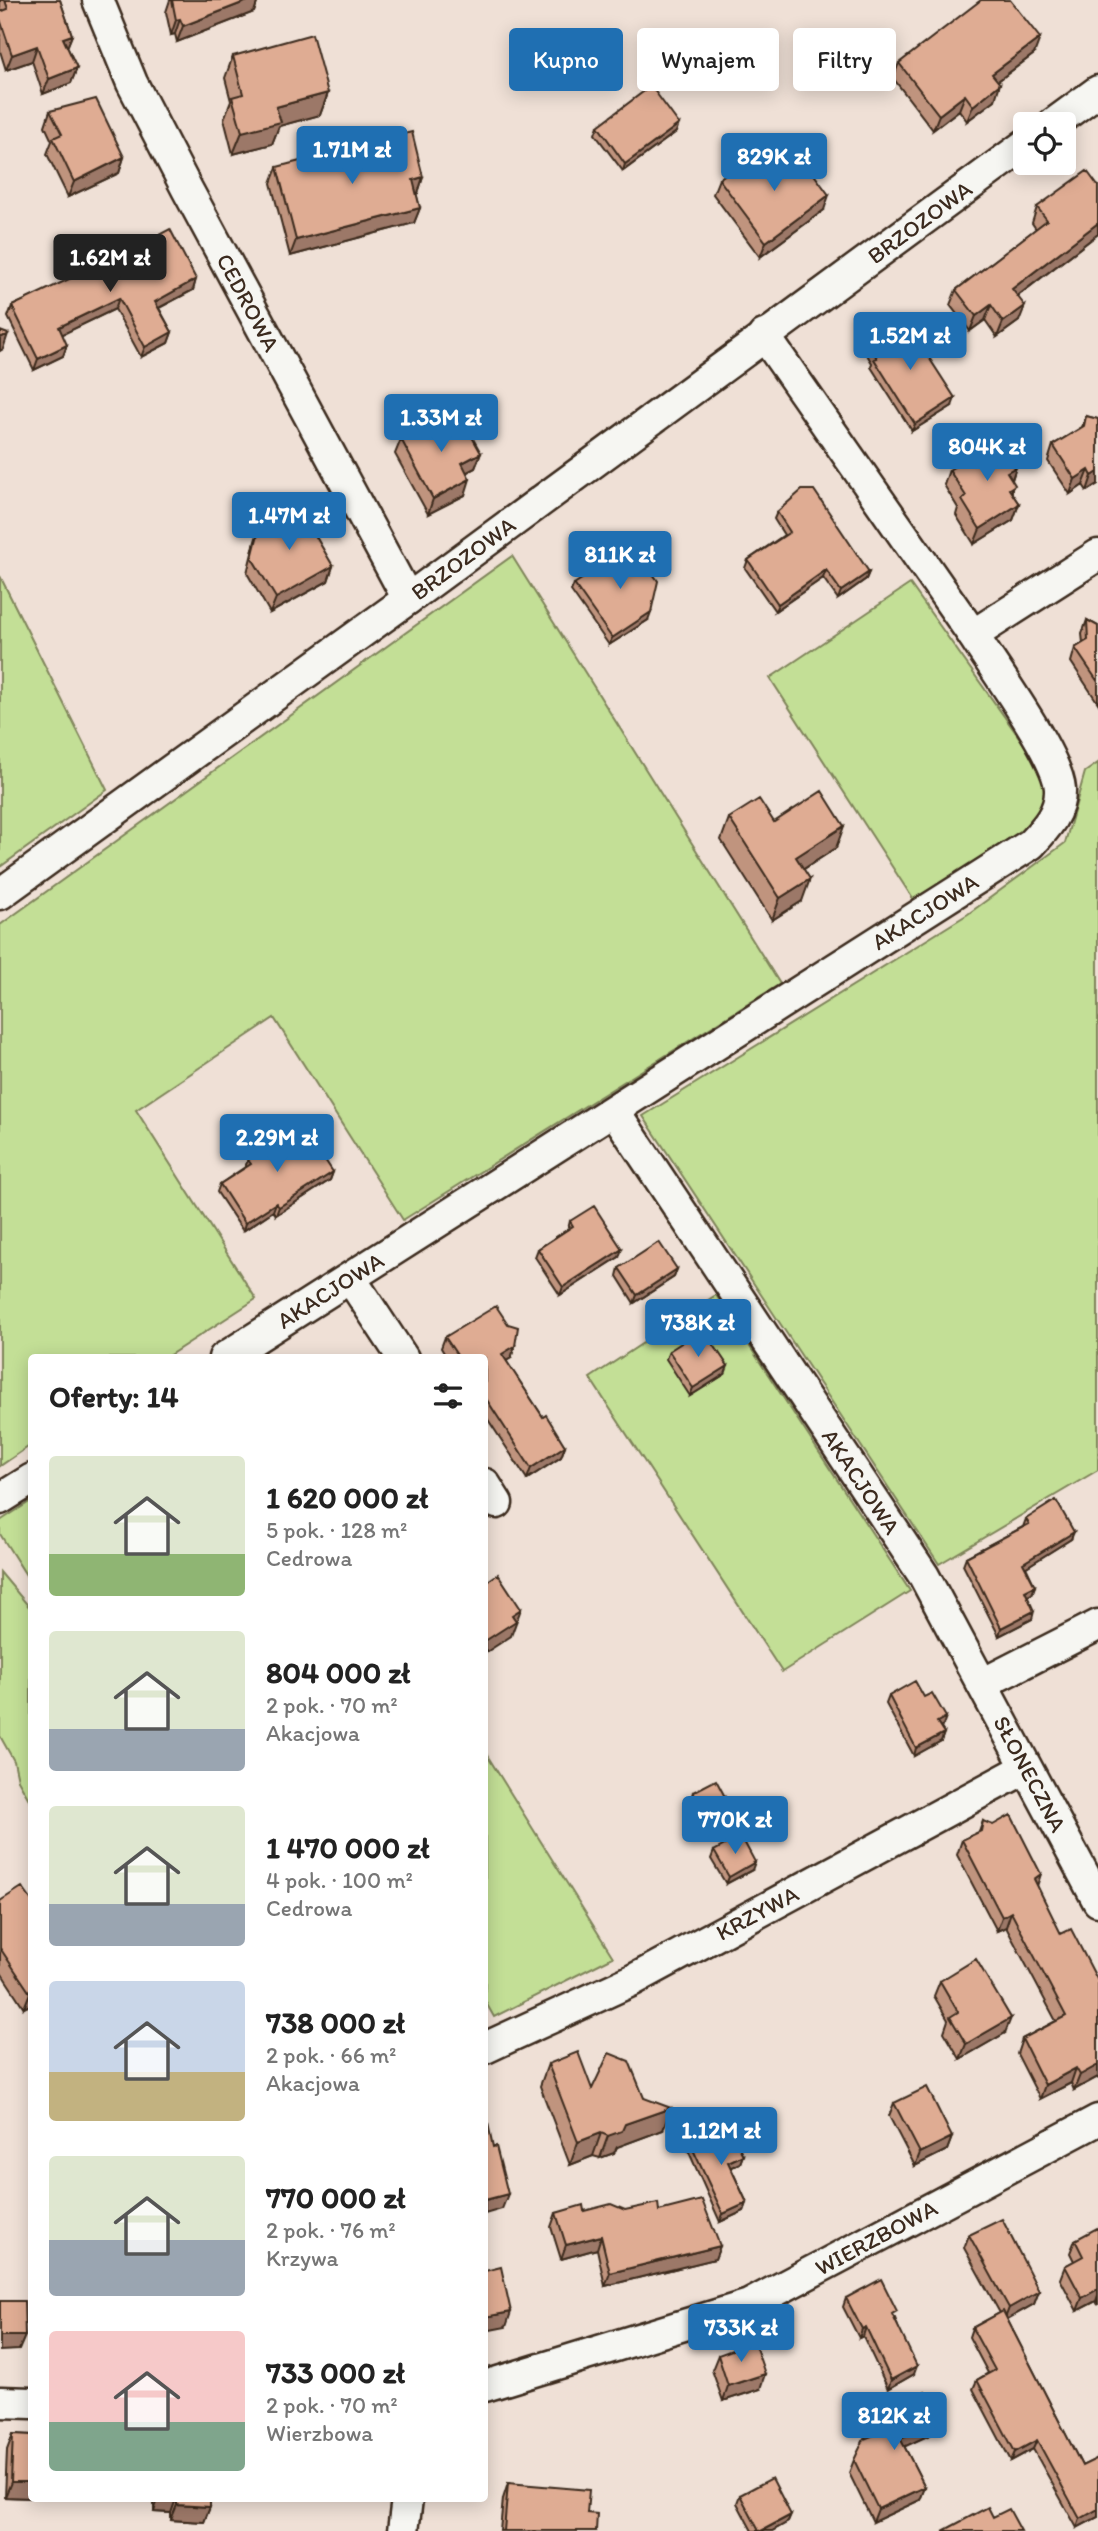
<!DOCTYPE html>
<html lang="pl">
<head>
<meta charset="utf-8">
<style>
	:root { --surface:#fff; --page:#f2f2f2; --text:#222; --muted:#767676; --accent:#1f6fb2 }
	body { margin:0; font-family:Itim,sans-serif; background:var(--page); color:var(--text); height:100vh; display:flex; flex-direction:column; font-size:26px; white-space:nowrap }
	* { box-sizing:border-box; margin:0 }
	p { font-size:23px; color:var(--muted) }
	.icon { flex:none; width:38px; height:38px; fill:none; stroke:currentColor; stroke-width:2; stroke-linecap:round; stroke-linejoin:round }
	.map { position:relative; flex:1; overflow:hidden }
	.drawer { position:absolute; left:28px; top:1354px; width:460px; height:1148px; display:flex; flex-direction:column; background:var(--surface); border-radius:7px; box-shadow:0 4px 18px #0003 }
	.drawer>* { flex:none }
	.banner { position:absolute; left:509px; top:28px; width:483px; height:63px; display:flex; gap:14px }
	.buttons { position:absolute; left:1013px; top:112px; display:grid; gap:14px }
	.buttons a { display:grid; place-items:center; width:63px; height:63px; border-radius:7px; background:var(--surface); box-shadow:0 4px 18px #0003; font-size:35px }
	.price { position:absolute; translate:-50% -60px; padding:0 16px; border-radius:7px; background:var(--accent); color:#fff; font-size:23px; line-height:46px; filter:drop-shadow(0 2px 4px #0008) }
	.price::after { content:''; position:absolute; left:50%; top:42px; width:21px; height:16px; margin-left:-10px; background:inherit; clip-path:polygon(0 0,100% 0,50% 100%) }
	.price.on { background:#222; color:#fff }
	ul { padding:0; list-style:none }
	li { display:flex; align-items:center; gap:21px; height:175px; padding:0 21px }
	li span { display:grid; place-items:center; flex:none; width:196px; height:140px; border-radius:7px; color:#555 }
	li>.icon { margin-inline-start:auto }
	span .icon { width:84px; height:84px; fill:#fffc; stroke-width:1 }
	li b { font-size:30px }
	h2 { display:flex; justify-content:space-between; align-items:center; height:84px; padding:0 21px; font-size:30px }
	.tag { padding:0 24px; border-radius:7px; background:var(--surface); box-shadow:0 4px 18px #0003; font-size:24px; line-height:63px }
	.tag.on { background:var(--accent); color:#fff }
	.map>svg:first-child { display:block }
	.green { fill:#c3df96; stroke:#7f845a; stroke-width:2 }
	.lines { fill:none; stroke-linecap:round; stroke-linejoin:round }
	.street-casing { stroke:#3b2a1e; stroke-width:35 }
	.street { stroke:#f6f6f2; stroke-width:30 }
	.wall { fill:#c0947e; stroke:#3b2a1e; stroke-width:2 }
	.shaded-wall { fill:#9c7867; stroke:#3b2a1e; stroke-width:2 }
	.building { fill:#dfac93; stroke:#3b2a1e; stroke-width:2 }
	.labels { text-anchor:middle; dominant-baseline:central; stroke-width:5; stroke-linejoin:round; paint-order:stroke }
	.street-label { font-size:23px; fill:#3b2a1e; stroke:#f6f6f2 }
</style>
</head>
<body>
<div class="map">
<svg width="1098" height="2531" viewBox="0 0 1098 2531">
	<rect width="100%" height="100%" fill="#efe0d6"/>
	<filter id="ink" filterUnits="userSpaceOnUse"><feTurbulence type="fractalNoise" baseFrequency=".0143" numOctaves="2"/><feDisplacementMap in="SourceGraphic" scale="14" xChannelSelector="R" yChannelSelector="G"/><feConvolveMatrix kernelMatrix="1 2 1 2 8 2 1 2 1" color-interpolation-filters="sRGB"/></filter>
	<g filter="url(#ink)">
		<!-- green -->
		<path class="green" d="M512,556L780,984L403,1220L274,1018L136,1110L256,1299L165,1358H32L31,1445L0,1466V925Z
			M0,576L107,790L0,867Z
			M910,584L1043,771C1044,778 1047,786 1046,793C1042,835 947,879 913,899L770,678Z
			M1098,763V1470L939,1564L643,1116L968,914L1065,843L1085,772Z
			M716,1295L910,1591L782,1672L590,1378Z
			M31,1501V1583L0,1534V1521Z
			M0,1572L31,1609V1803L18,1780L14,1761L0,1736Z
			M485,1752L613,1957L494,2017L485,2001Z"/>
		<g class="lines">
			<!-- street casing -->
			<g class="street-casing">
				<g id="street">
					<path id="s1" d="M98,0L132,83L187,189L408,599"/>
					<path d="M1053,124L1098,91"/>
					<path d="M764,335L973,635L1098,555"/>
					<path id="s2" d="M0,894L408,599L1026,144"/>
					<path id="s3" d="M615,1112L924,1576L1098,1901"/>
					<path d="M351,1279L403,1358"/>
					<path id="s4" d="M224,1358L1031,844C1046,828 1061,812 1060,789C1058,756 993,667 973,635"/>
					<path d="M485,1484L497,1503"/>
					<path d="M0,1499L32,1479"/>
					<path d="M982,1684L1098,1625"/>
					<path id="s5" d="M485,2048L633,1980L1026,1768"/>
					<path id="s6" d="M485,2386L749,2305L1098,2120"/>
					<path d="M0,2402L32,2403"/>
					<path d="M403,2531L407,2499"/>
				</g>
			</g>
			<!-- street -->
			<use href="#street" class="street"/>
		</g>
		<!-- wall -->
		<path class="wall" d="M0,0H60L72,35L67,47L77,68L71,83L43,94L32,61L6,70L0,51Z
			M170,0H258L254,12L177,42L175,34L171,35L166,12Z
			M1034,54L998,81L995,100L967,121L959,110L933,130L893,78L899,63Z
			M233,56L328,93L320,115L279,126L272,144L233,154L224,119L231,101L225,78Z
			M50,111L124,157L119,173L68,197L47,154L52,141L45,126Z
			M598,126L676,132L623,171L595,134Z
			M277,167L423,177L418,193H416L420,208L414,223L290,256L271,183Z
			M719,179H769L824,210L760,257L713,194Z
			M1098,186V234L1018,296L1019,321L997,337L985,320L970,331L950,305L956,290L1036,229L1032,223L1037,207Z
			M89,272L196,279L193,290L159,308L172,332L168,343L141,357L115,309L62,334L63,356L34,370L8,317L12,306Z
			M867,342L952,406L912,431L871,367L872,363L864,350Z
			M1086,416L1098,419V484L1087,491L1083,485L1070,494L1048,461L1053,445L1082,427Z
			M401,439L481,453L475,468L467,472L465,495L428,514L395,454Z
			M1016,467L1012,480V494L1019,504L1013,520L974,544L956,515L958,508L944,485L949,470Z
			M777,512L869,572L866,579L838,599L823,578L775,611L745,568L748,560L784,535L774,519Z
			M283,515L333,566L328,581L270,613L247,573L255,541L260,526Z
			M574,584L648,620L609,645L571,591Z
			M1087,620L1098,626V703L1071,662L1075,648L1083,643L1082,634Z
			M729,818L774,822L836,848L804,869L802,901L772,920L721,840Z
			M266,1140L333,1172L330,1180L276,1215L273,1211L243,1231L217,1192L220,1184L245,1167L248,1160L263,1150Z
			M570,1221L619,1257L560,1295L535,1257L538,1249L568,1229Z
			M619,1268L677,1269L674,1277L634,1303L617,1276Z
			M445,1337L515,1346L511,1358L506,1361L543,1417L565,1446L561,1457L527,1479L485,1415V1358H447L441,1348Z
			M669,1351L725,1374L690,1396L666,1359Z
			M1026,1519L1071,1539L1026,1567L1035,1586L1032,1594L1027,1596L1032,1619L999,1636L963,1565L966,1557L1023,1527Z
			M889,1696L924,1697L943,1725L940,1727L944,1733L941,1741L914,1756L886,1704Z
			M693,1792L728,1816L705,1828L690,1800Z
			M983,1821L1037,1886L1098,2077L1074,2090L1071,2083L1040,2099L1017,2054L1022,2039L1056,2021L1006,1927L997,1931L957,1855L962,1840L979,1832Z
			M714,1851L752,1870L726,1884L711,1859Z
			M0,1901H32V2004L24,2008L0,1971Z
			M940,1981L1005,2033L960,2059L944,2032L948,2020L934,1996Z
			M548,2064L592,2089L644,2098L663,2130L617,2147L614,2153L600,2158L593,2156L570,2165L540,2086Z
			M894,2103L952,2137L947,2150L915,2166L889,2116Z
			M690,2143L743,2155L740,2163L731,2168L747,2203L744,2211L720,2222L688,2150Z
			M625,2210L659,2211L720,2246L715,2259L605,2286L597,2249L561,2259L551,2227L556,2213L584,2211Z
			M1098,2230V2305L1096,2301L1077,2311L1060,2279L1065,2266L1074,2261L1070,2253L1075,2240Z
			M969,2235L1039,2291L1034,2304L1007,2319L1082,2466L1098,2458V2517L1077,2528L1033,2449L1011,2461L973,2389L977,2380L988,2373L969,2337L972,2328L1000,2313L964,2248Z
			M846,2298L895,2318L914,2374L888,2389L863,2336L859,2338L843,2307Z
			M718,2355L760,2389L723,2401L712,2370Z
			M880,2413L939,2420L934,2433L904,2446L925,2487L920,2500L873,2522L849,2473L854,2460L878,2433L875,2426Z
			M13,2434L32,2435V2498L5,2497L7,2450Z
			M508,2483L587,2513L596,2531H500L503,2499Z
			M740,2495L791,2515L788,2522L772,2531H752L737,2503Z
			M154,2499H210V2507L204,2522L171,2520V2513L154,2512Z"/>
		<!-- shaded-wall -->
		<path class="shaded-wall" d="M250,0H258L254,12L177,42L183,26Z
			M180,19L175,34L171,35L176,20Z
			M72,35L66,50L63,38Z
			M1040,38L1034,54L987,89L992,74Z
			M37,46L32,61L6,70L12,55Z
			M77,68L71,83L43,94L49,79Z
			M1000,84L995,100L967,121L973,106Z
			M328,93L320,115L279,126L272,144L233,154L242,132L276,107Z
			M965,95L959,110L933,130L939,115Z
			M679,124L676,132L623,171L625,164Z
			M124,157L119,173L68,197L74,182Z
			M423,177L418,193L407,195L413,180Z
			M829,195L824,210L760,257L766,242Z
			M420,208L414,223L290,256L296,240Z
			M1098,223V234L1007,304L1012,289Z
			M196,279L193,290L151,312L155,302Z
			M119,298L115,309L55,338L59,327Z
			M991,305L985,320L970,331L976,316Z
			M1025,306L1019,321L997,337L1003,322Z
			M172,332L168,343L141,357L145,347Z
			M8,334L3,349L0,351V338Z
			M67,345L63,356L34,370L38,359Z
			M955,398L952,406L912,431L915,424Z
			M481,453L475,468L456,478L462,463Z
			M1016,467L1011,482L1007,472Z
			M1089,470L1083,485L1070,494L1075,479Z
			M1098,472V484L1087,491L1092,476Z
			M470,479L465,495L428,514L433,499Z
			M1019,504L1013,520L974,544L980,529Z
			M333,566L328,581L270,613L276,598Z
			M826,570L823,578L775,611L778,604Z
			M869,572L866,579L838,599L841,591Z
			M651,612L648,620L609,645L612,638Z
			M844,826L836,848L788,879L796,857Z
			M810,879L802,901L772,920L780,898Z
			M333,1172L330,1180L276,1215L279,1207Z
			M276,1203L273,1211L243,1231L245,1223Z
			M622,1249L619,1257L560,1295L563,1287Z
			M677,1269L674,1277L634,1303L637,1295Z
			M515,1346L511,1358L498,1366L502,1354Z
			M728,1366L725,1374L690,1396L693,1388Z
			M565,1446L561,1457L527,1479L531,1468Z
			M1074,1532L1071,1539L1020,1571L1023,1563Z
			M1035,1586L1032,1594L1022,1599L1025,1591Z
			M521,1609L511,1636L485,1653V1641L512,1615Z
			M1034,1611L1032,1619L999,1636L1001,1628Z
			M946,1717L943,1725L934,1730L937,1722Z
			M944,1733L941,1741L914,1756L916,1748Z
			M731,1808L728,1816L705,1828L708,1821Z
			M755,1862L752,1870L726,1884L729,1877Z
			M1041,1874L1036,1889L1034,1879Z
			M1011,1912L1006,1927L997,1931L1002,1917Z
			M32,1992V2004L24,2008L30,1993Z
			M1011,2018L1005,2033L960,2059L966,2044Z
			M1098,2065V2077L1074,2090L1080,2075Z
			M1076,2068L1071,2083L1040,2099L1045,2085Z
			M671,2108L663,2130L617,2147L614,2153L600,2158L608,2136L625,2124Z
			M601,2133L593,2156L570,2165L578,2142Z
			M952,2137L947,2150L915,2166L920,2153Z
			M743,2155L740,2163L725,2170L728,2162Z
			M508,2194L502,2209L485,2214V2200Z
			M747,2203L744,2211L720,2222L723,2214Z
			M601,2236L597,2249L561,2259L566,2245Z
			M720,2246L715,2259L605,2286L610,2273Z
			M1098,2289V2295L1096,2301L1077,2311L1082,2298Z
			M1039,2291L1034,2304L1004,2321L1009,2308Z
			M511,2312L506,2327L485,2331V2317Z
			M866,2327L863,2336L859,2338L862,2329Z
			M0,2336H25L19,2350L0,2351Z
			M917,2366L914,2374L888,2389L891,2380Z
			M765,2374L760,2389L723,2401L728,2386Z
			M939,2420L934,2433L895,2451L900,2438Z
			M1037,2440L1033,2449L1011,2461L1015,2452Z
			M11,2482H32V2498L5,2497Z
			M925,2487L920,2500L873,2522L878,2509Z
			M158,2499H176L171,2513L154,2512Z
			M177,2505L210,2507L204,2522L171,2520Z
			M1098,2509V2517L1077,2528L1080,2519Z
			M791,2515L788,2522L772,2531H761Z"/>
		<!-- building -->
		<path class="building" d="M5,0H60L72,35L63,38L77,68L49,79L37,46L12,55L0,19V12L8,9Z
			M172,0H250L183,26L180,19L176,20Z
			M981,0H1010L1040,38L992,74L1000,84L973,106L965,95L939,115L899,63Z
			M312,34L328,93L276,107L281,122L242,132L232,97L243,94L233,56Z
			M651,86L679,124L625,164L598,126Z
			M96,99L124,157L74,182L53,138L62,134L50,111Z
			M412,132L423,177L413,180L420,208L296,240L277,167Z
			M794,147L829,195L766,242L719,179L753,154L769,179Z
			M1087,171L1098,186V223L1012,289L1025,306L1003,322L991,305L976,316L956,290L1047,220L1037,207Z
			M170,229L196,279L155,302L172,332L145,347L119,298L59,327L67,345L38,359L12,306L88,270L89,272Z
			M901,321L910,335L913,333L955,398L915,424L874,359L877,358L867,342Z
			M0,331L8,334L0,338Z
			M434,416L466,426L481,453L462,463L470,479L433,499L401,439Z
			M1086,416L1098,419V472L1092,476L1089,470L1075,479L1053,445L1084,426Z
			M999,439L1016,467L1007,472L1015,485L1009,489L1019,504L980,529L962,500L966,496L949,470Z
			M802,490H814L869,572L841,591L826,570L778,604L748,560L790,532L777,512Z
			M298,506L333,566L276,598L252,558L260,526L282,513L283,515Z
			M633,546L658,581L651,612L612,638L574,584Z
			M1087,620L1098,626V682L1075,648L1088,640Z
			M822,791L844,826L796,857L810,879L780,898L729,818L759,799L774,822Z
			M302,1125L333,1172L279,1207L276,1203L245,1223L220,1184L251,1164L248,1160L264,1149L266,1140L277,1133L286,1135Z
			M594,1206L622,1249L563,1287L538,1249L573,1226L570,1221Z
			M659,1242L677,1269L637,1295L619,1268Z
			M496,1306L508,1324L518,1327L515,1346L502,1354L543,1417L546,1415L565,1446L531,1468L485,1397V1358H459L445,1337Z
			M703,1329L728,1366L693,1388L669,1351Z
			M1056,1500L1074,1532L1023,1563L1035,1586L1025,1591L1034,1611L1001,1628L966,1557L1029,1524L1026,1519Z
			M498,1574L521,1609L512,1615L516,1621L485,1641V1583Z
			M915,1681L924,1697L932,1693L946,1717L937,1722L944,1733L916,1748L889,1696Z
			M716,1780L731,1808L708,1821L693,1792Z
			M1011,1815L1041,1874L1034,1879L1061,1934L1071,1929L1098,1981V2065L1080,2075L1076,2068L1045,2085L1022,2039L1066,2016L1011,1912L1002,1917L962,1840L981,1831L983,1821L993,1825Z
			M741,1836L755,1862L729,1877L714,1851Z
			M22,1887L32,1901V1992L30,1993L0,1948V1901Z
			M976,1959L1011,2018L966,2044L950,2017L958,2012L940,1981Z
			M578,2052L592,2089L609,2053L629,2061L644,2098L671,2108L625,2124L622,2131L608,2136L601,2133L578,2142L548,2064Z
			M927,2087L952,2137L920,2153L894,2103Z
			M485,2109L493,2147L496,2146L508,2194L485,2200Z
			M728,2125L743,2155L728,2162L747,2203L723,2214L690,2143Z
			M702,2200L720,2246L610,2273L601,2236L566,2245L556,2213L583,2205L584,2211L611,2204L625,2210L658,2203L659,2211Z
			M1002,2219L1039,2291L1009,2308L969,2235Z
			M1097,2228L1098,2230V2289L1082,2298L1065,2266L1083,2256L1075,2240Z
			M501,2267L511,2312L485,2317V2271Z
			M881,2279L897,2311L892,2314L917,2366L891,2380L866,2327L862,2329L846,2298Z
			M0,2301H24L25,2336H0Z
			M1003,2311L1082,2466L1098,2458V2509L1080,2519L1037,2440L1015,2452L977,2380L995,2370L972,2328Z
			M754,2342L765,2374L728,2386L718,2355Z
			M925,2392L939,2420L900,2438L925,2487L878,2509L854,2460L864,2439L887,2430L880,2413Z
			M13,2434L32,2435V2482H11Z
			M772,2478L791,2515L761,2531H759L740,2495Z
			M508,2483L589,2490L587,2513L597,2514L596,2531H504Z
			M177,2499H210V2507L177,2505Z
			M988,2507L993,2517L1009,2509L1021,2531H943Z"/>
	</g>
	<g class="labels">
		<!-- street labels -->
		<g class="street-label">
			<text stroke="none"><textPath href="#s2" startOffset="1139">BRZOZOWA</textPath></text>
			<text stroke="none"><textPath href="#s1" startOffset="338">CEDROWA</textPath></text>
			<text stroke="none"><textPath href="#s2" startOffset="572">BRZOZOWA</textPath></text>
			<text stroke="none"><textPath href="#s4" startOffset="831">AKACJOWA</textPath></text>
			<text stroke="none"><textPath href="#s4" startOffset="126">AKACJOWA</textPath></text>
			<text stroke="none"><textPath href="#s3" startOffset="444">AKACJOWA</textPath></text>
			<text stroke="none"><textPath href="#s3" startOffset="782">SŁONECZNA</textPath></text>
			<text stroke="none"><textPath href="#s5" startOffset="304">KRZYWA</textPath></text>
			<text stroke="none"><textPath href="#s6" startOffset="420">WIERZBOWA</textPath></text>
		</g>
	</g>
</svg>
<div class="buttons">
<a><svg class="icon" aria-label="locate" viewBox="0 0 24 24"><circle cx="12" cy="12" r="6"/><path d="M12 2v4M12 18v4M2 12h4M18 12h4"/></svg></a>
</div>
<b class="price" style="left:352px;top:186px">1.71M zł</b>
<b class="price" style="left:774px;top:193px">829K zł</b>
<b class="price on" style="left:110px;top:294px">1.62M zł</b>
<b class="price" style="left:910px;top:372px">1.52M zł</b>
<b class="price" style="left:441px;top:454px">1.33M zł</b>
<b class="price" style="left:987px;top:483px">804K zł</b>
<b class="price" style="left:289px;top:552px">1.47M zł</b>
<b class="price" style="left:620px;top:591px">811K zł</b>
<b class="price" style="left:277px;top:1174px">2.29M zł</b>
<b class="price" style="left:698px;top:1359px">738K zł</b>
<b class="price" style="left:735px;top:1856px">770K zł</b>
<b class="price" style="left:721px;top:2167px">1.12M zł</b>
<b class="price" style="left:741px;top:2364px">733K zł</b>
<b class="price" style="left:894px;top:2452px">812K zł</b>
<div class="banner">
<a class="tag on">Kupno</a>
<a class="tag">Wynajem</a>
<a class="tag">Filtry</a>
</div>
<section class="drawer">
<h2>Oferty: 14<svg class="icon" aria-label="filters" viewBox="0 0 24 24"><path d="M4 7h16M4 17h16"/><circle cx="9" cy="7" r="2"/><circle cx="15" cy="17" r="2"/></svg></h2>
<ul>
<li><span style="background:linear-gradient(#dfe7d0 70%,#8fb573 0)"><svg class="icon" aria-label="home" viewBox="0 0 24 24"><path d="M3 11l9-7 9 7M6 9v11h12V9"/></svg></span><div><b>1 620 000 zł</b><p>5 pok. · 128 m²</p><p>Cedrowa</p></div></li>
<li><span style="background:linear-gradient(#dfe7d0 70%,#9aa5b1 0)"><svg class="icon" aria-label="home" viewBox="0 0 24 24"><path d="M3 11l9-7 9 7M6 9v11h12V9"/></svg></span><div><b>804 000 zł</b><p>2 pok. · 70 m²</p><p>Akacjowa</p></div></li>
<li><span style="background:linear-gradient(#dfe7d0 70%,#9aa5b1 0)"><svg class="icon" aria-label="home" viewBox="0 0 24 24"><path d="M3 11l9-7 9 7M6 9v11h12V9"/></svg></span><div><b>1 470 000 zł</b><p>4 pok. · 100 m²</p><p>Cedrowa</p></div></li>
<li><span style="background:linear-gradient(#c9d6e8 65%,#c2b280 0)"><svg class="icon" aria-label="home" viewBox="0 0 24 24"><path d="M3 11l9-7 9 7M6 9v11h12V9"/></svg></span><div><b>738 000 zł</b><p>2 pok. · 66 m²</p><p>Akacjowa</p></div></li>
<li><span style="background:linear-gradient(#dfe7d0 60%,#9aa5b1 0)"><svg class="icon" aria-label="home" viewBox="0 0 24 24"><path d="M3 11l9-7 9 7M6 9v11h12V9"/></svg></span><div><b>770 000 zł</b><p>2 pok. · 76 m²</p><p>Krzywa</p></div></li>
<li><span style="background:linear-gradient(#f6c9c9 65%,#7fa58c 0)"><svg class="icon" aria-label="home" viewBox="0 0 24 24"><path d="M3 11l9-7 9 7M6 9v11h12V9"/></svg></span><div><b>733 000 zł</b><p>2 pok. · 70 m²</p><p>Wierzbowa</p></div></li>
</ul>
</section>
</div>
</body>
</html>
